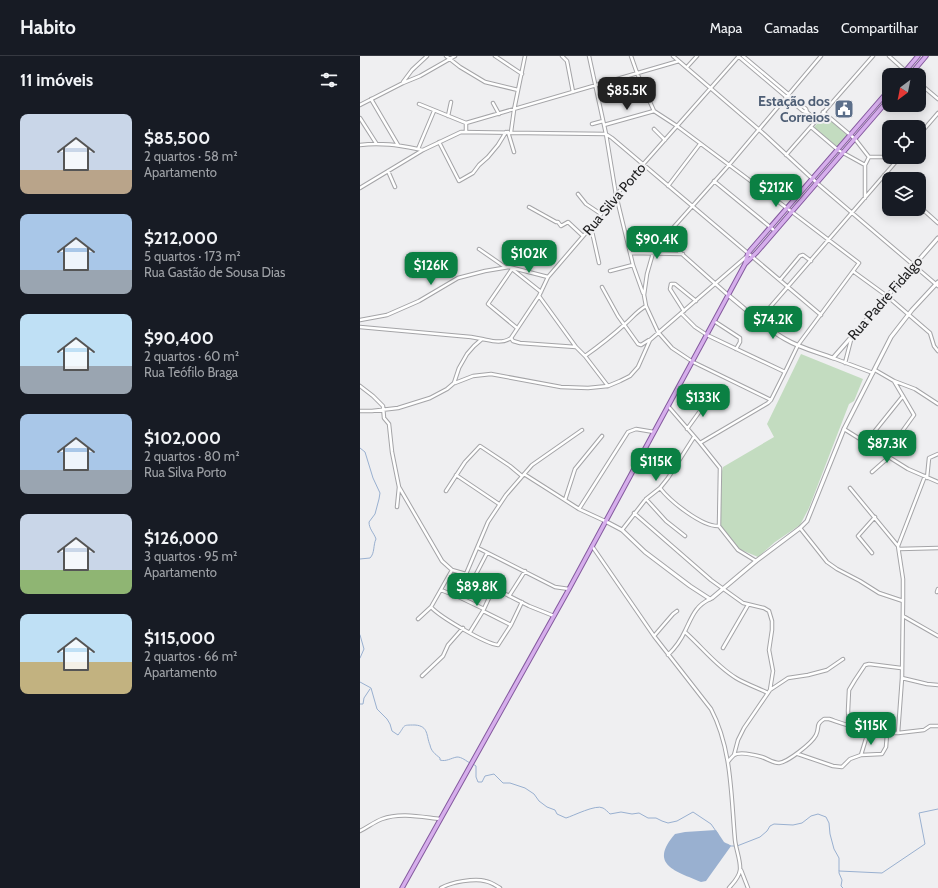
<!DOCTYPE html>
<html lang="pt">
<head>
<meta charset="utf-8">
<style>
	:root { --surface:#171b24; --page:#20242c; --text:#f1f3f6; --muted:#9ea1a6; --line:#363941; --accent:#0b8043 }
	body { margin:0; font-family:Cabin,sans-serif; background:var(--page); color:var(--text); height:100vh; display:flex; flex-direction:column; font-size:15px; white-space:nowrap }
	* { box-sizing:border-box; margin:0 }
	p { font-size:13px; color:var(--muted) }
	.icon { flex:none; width:22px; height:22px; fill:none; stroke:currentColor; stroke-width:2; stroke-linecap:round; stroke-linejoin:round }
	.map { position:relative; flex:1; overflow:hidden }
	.sheet { display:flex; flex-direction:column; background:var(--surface); width:360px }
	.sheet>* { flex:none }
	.needle { width:26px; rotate:212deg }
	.fabs { position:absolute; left:522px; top:12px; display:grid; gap:8px }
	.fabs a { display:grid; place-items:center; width:44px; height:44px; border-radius:8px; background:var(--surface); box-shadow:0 2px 10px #0003; font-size:20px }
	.price { position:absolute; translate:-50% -34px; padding:0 9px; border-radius:8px; background:var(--accent); color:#fff; font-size:13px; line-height:26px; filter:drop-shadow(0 1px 2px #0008) }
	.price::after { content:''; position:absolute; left:50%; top:24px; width:12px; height:9px; margin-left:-6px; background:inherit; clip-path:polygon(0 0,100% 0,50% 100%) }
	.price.current { background:#222; color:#fff }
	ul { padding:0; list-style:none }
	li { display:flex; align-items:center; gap:12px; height:100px; padding:0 20px }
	li span { display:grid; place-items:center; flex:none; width:112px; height:80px; border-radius:8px; color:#555 }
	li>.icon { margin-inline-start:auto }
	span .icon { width:48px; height:48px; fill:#fffc; stroke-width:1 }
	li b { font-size:17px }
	h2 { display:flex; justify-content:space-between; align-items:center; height:48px; padding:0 20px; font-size:17px }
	header { display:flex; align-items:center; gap:24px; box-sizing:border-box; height:56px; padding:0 20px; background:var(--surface); border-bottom:1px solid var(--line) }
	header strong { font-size:19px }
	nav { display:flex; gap:22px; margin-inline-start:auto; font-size:14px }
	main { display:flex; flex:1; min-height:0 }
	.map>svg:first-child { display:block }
	.green { fill:#c3dcc0 }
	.water { fill:#99b0d0 }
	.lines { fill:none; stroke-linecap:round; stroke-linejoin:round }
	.stream { stroke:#99b0d0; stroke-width:1 }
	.minor-casing { stroke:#a4a4a7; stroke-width:4.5 }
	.tertiary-casing { stroke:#a4a4a7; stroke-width:5 }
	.primary-casing { stroke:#845a9e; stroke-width:5.5 }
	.minor { stroke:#fff; stroke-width:2.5 }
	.tertiary { stroke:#fff; stroke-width:3 }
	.primary { stroke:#d6aeec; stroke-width:3.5 }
	.labels { text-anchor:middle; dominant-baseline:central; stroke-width:4; stroke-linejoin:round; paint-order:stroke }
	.service-label { font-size:14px; font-weight:bold; fill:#4e5e75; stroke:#efeff1; text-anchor:end }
	.street-label { font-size:14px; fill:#212122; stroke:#efeff1 }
</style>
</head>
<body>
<header>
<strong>Habito</strong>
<nav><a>Mapa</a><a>Camadas</a><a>Compartilhar</a></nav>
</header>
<main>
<section class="sheet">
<h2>11 imóveis<svg class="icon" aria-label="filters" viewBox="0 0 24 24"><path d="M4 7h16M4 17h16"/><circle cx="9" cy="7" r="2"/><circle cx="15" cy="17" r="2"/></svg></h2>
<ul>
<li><span style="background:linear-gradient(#c9d6e8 70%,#b9a48a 0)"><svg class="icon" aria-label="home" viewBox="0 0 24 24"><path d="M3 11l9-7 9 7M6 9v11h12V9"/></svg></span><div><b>$85,500</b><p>2 quartos · 58 m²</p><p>Apartamento</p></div></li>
<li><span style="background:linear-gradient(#a9c7e8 70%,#9aa5b1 0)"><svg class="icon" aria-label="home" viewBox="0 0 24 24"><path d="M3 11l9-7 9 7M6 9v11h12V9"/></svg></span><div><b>$212,000</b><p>5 quartos · 173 m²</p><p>Rua Gastão de Sousa Dias</p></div></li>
<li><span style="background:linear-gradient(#bfe0f5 65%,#9aa5b1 0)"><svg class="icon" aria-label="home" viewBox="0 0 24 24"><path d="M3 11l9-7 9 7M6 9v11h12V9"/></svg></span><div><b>$90,400</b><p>2 quartos · 60 m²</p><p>Rua Teófilo Braga</p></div></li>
<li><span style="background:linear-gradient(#a9c7e8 70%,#9aa5b1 0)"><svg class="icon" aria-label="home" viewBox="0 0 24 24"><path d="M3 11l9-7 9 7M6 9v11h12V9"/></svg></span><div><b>$102,000</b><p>2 quartos · 80 m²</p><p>Rua Silva Porto</p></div></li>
<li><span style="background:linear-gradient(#c9d6e8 70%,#8fb573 0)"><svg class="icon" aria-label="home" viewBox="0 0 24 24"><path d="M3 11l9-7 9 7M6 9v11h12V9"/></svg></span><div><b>$126,000</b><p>3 quartos · 95 m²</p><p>Apartamento</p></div></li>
<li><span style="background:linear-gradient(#bfe0f5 60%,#c2b280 0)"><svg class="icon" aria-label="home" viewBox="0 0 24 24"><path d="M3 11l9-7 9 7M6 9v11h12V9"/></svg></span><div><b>$115,000</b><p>2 quartos · 66 m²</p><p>Apartamento</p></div></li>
</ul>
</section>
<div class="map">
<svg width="578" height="832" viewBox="0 0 578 832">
	<rect width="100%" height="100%" fill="#efeff1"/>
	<!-- green -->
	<path class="green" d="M465,60L487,79L477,91L454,71Z
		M441,298L503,323L494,345L489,348L449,452L440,469L415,486L398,501L379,493L360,469L362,415L363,411L414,381L407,368Z"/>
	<!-- water -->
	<path class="water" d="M356,774L364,786L371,790L346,825L341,826C316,815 288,809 315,778L325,776Z"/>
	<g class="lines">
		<!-- stream -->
		<path class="stream" d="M0,392L5,396L13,422L20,437L19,443L15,458L9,466C9,473 14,477 16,483C13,489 15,497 10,502L0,503
			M0,579L4,593L0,602
			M0,626L11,632L17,653L27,663L30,668L32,675L38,679C46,669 41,669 55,669C69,670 66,680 70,689C71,695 75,698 80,702V704C86,706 91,702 97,701C102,701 106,705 110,707
			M0,648H3L4,642L10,633
			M113,708L116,710V721L118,726H122L125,720L134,718L143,727H150L165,732L174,738L179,745L187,751L195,754L197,758L206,762C213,760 236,748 243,752C245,753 248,756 250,758L261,756L272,758L279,757L288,762H296L302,765L308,767L317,765L333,756L351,768L358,778
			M367,788L371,790H377L400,781L407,775L410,770L414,768L433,769L442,767L451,760L458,758L466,761L469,767L470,778L474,793L479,802V815L522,817L565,788L559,757L578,753
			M479,815V817L482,824L481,830L483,832"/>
		<!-- minor casing -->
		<g class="minor-casing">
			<path id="minor" d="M86,0L100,11L125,26L158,34
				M135,0L162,18
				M202,0L207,5L213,36
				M229,0L246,78L256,139L273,209L283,237
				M271,0L277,17L294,55L317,70L432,156L499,207L438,289L425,316
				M313,0L404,78L457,127L578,230
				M378,0L443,55L446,56
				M383,0L446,53L447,56L456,64
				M529,0L550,19
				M327,11L337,0
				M43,26L52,14L67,0
				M559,27L578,43
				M11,43L38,89
				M133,47L139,58
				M59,48L106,67
				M0,49L43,27L60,20L95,0
				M463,56L495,83L509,101H529
				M88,60L91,46
				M0,62L16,87
				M106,67L319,5
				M106,67V75
				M232,68L243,65
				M244,69L294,55
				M451,71L478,94L505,109V142
				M294,73L305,84
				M148,76L154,96
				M151,76L154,54L165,0
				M559,79L578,57
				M79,86L99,125L113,117L119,109L128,101L138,89L146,76
				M0,89C23,86 41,90 63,94
				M58,93L74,55
				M426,99L513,0
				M505,109L509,101
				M28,115L35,131
				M524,119L529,124
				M354,125L415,175
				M308,130L340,88
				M0,132L63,94L101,76L246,78L252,82L461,259
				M218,138L226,148L241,158
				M559,150L578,167
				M169,151L196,166H198L201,170L208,166L223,180
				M231,171L239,207
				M304,182L368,239
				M119,193L145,211
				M270,197L323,198
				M152,213L128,248L157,272
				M152,213L181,236
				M250,215L273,209
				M494,216L527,240L570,277L574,290L578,295
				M420,224L440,200L443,199L451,205
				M242,231L258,260L278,288L281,289L289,284
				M324,255L310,233L311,228H315L336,245
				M321,257L335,271L347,279L425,316L411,344L333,306L312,292L298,276L286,250L284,239L287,218L293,197L304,182L369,109L461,0
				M0,264L27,259L59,245L98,222L125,215L149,211L188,221
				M399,264L540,101
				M354,265L380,282V286L376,293
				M0,271L111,281L122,283
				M151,282L153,285L160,287L216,291L179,240
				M216,291L225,300L248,330
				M225,300C239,290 252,280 265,268C272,262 277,255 286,250
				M473,302L513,317
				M485,307L492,280
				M515,314L534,325L555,333L578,348
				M95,327L113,320L131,318L201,331L228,332L248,330L260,325L270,320L278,311L290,284L386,201
				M0,330L13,340L23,350L24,362L29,368L32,396L39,431L82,505L92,514L106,518L169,550L194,560
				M308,350L340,387L408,347L411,344
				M0,355H12L38,352L70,342L87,333L94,327L99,312L107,298L114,290L122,283C132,285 142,288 151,282L179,240L188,221L231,171L256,139L379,0
				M327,373L340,355L355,346
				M484,373L548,413L578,426
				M506,386L543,340
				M340,387L360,412L359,470L378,494L396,505
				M524,398L530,387L541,377L554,359L534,325
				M512,416L529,401
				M164,418L219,453L245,465
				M96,419L139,448
				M567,422L569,402L578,398
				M300,432C310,445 342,471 359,470
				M490,432L538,490L543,523V545
				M86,435L105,406L120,390L150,410L162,420
				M286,443L306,465L325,480
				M205,444L215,413L242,380
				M37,451L39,431
				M219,453L268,376L276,373L294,376
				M274,457L351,524L383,547L404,552L409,555L412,565V574L409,594L413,615L410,634
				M262,474L286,443L300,432L308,422L334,381
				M232,490L294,580L351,653C372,693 371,740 375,784C376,794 381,805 380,814C379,822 373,827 369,832
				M538,490L565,420
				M118,492L195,531L209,533
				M539,493L578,492
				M512,497L498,480L515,461
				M92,514L71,551C80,561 126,588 138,589L151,569L162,546
				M106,518L128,466L146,439L172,409L222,374
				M114,522L127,497
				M81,534L101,542L124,553
				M577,536L578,533
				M149,540L165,515
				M123,555L151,569
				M543,560L578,580
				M58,563L71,551
				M110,576L123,555L134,531
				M325,576C342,591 356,610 376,622C386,628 398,632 408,637
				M294,580L313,558L317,555
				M363,592L388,549
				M308,599C315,592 321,584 325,575C332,561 335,550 350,543
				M62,620L83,600L88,589L103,572
				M542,622L567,628L578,629
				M489,670L488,655L489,634L495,624L505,609L509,608L541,612
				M538,677L564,674L570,670H578
				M438,698L473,710L482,711L490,703L501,699L522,698L526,691L527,678
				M374,699L378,684L384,672L410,634L428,622L448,619L467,614L483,603
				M501,699L508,676
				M368,706C369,704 372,701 374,699C381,695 395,699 402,701C408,703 413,707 419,707C428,706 452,687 456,679C460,671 455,669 464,663H469C493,671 511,678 538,677L542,622L543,545L519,537L500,525L477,513L467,506L440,472
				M0,775C8,771 14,766 22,763C40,756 62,761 80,763
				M381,814L388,832
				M81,832C91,826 115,822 125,825C131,826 135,829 140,832"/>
		</g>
		<!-- tertiary casing -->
		<g class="tertiary-casing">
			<path id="tertiary" d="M368,239C387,254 404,271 425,283C440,292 457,296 473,302L578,182
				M245,465L262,474L285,496L330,530L350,543L352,542L396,505L440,472L447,465L484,373L531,281L552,254L578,226"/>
		</g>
		<!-- primary casing -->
		<g class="primary-casing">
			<path id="primary" d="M542,19L558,0
				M550,19L566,0
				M385,208L397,196L529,43
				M42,832L209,533L385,208L388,197L529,34"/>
		</g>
		<!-- minor -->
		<use href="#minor" class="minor"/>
		<!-- tertiary -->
		<use href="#tertiary" class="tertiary"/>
		<!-- primary -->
		<use href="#primary" class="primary"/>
	</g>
	<!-- icons -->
	<defs>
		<g id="civic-square" transform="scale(1)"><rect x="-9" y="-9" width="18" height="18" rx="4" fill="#5c6f8a" stroke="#efeff1"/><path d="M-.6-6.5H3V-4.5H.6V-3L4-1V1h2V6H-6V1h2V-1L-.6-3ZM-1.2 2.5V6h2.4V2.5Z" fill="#fff"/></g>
	</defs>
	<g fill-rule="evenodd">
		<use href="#civic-square" x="484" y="53"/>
	</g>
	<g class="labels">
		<!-- service labels -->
		<g class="service-label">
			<text x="470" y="45">Estação dos<tspan x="470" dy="16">Correios</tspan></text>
		</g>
		<!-- street labels -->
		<g class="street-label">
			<text transform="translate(254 143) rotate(-50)">Rua Silva Porto</text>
			<text transform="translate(525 242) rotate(-49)">Rua Padre Fidalgo</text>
		</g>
	</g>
</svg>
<div class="fabs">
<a><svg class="needle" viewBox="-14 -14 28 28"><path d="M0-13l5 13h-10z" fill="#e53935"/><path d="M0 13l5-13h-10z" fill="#9ea1a6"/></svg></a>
<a><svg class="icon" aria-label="locate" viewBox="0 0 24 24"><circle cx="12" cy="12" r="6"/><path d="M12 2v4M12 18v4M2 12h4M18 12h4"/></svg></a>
<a><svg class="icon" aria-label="layers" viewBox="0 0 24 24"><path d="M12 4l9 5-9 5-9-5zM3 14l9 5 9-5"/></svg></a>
</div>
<b class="price current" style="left:267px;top:55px">$85.5K</b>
<b class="price" style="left:416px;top:152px">$212K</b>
<b class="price" style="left:297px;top:204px">$90.4K</b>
<b class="price" style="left:169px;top:218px">$102K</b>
<b class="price" style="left:71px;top:230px">$126K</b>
<b class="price" style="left:413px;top:284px">$74.2K</b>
<b class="price" style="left:343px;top:362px">$133K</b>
<b class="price" style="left:527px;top:408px">$87.3K</b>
<b class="price" style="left:296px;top:426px">$115K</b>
<b class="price" style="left:117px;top:551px">$89.8K</b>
<b class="price" style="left:511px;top:690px">$115K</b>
</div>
</main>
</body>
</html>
